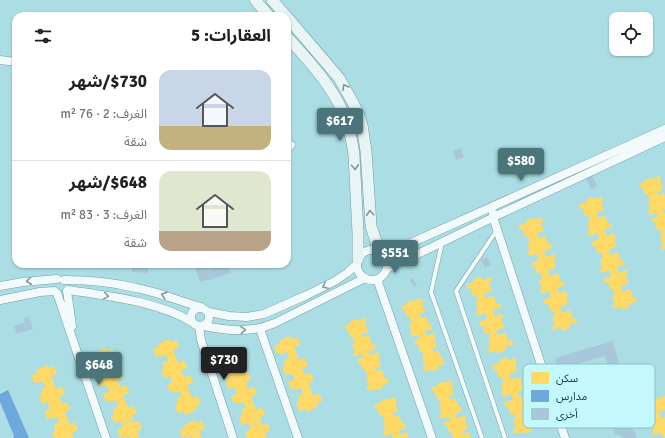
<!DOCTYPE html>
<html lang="ar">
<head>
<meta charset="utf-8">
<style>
	:root { --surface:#fff; --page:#f6f6f6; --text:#202124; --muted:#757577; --line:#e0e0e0; --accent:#4a757a }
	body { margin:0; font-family:Signika,"Noto Sans Arabic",sans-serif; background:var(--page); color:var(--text); direction:rtl; height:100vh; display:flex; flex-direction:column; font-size:15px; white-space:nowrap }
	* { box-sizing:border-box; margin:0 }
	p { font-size:13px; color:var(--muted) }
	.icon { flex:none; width:22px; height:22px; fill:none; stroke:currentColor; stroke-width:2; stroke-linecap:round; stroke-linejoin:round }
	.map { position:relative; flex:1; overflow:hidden; direction:ltr }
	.details { position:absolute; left:12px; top:12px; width:279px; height:256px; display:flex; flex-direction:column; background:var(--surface); border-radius:12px; box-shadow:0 1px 3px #0004; direction:rtl }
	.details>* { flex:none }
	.fabs { position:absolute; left:609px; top:12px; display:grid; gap:8px }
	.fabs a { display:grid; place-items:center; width:44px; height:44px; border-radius:8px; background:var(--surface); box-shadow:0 1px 3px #0004; font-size:20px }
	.price { position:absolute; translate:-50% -34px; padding:0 9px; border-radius:4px; background:var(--accent); color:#fff; font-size:13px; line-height:26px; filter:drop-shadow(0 1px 2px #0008) }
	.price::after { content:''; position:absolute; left:50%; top:24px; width:12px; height:9px; margin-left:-6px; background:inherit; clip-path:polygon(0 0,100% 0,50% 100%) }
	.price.selected { background:#222; color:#fff }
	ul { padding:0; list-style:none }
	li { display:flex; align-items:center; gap:12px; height:100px; padding:0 20px }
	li+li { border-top:1px solid var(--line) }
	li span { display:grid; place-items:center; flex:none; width:112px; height:80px; border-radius:12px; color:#555 }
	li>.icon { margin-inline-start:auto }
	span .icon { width:48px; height:48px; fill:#fffc; stroke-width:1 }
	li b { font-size:17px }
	h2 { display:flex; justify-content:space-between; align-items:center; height:48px; padding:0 20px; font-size:17px }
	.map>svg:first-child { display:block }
	.homes { fill:#ffd966 }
	.schools { fill:#6fa8dc }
	.building { fill:#a9c7da }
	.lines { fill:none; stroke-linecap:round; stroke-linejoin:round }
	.service-casing { stroke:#739ea2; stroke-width:5 }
	.minor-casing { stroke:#739ea2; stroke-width:9 }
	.secondary-casing { stroke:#739ea2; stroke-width:12 }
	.service { stroke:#f2fafb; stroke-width:4 }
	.minor { stroke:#f2fafb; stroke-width:8 }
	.secondary { stroke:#e9f4f5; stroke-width:11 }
	.oneway { stroke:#7f989b }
	.oneway2 { stroke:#849c9e }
	.key { fill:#c3f8fd; stroke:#8fc0c5; stroke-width:1 }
	.key-label { font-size:11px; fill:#153d41 }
</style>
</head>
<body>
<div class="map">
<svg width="665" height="438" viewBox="0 0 665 438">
	<rect width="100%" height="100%" fill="#abdee4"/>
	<!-- homes -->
	<path class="homes" d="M660,176L661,180L660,181L663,190L657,192L658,195L664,193L665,197V209H663L664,212H663L664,214L665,213V249L662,250L660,246L663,245L660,237L662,236L660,229L657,230L654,221L652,222L651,219L658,216L656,213L649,215L648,211L650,210L648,202L650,201L648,194L645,195L642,187H640L639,184L646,181L645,180L651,178L652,179Z
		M593,197L594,199L602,197L603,201L601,202L604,210L597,212L598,218L605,215L608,224L611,223L612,227L604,230L606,236L614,233L616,238L614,239L616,247L608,250L610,255L618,252L621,261L623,260L625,264L617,267L619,273L627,270L628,275L626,276L628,284L621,286L622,292L630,289L633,298L636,297L637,301L629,304L630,307L622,310L621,307L613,309L612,305H615L612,296L615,295L613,289L610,290L608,282L604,283L603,279L611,277L609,270L601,273L600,269L602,268L600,259L603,258L601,252L597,253L595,245L592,246L591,242L599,239L597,233L589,236L587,231L590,230L587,222L590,221L588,215L585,216L583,208L580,209L578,205L587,202L586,199Z
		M542,217L543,222L541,223L544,231L537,233L538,238L545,236L548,244H551L552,248L544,251L546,257L554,254L556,259H553L556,268L548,270L550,276L558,273L561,282L563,281L565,285L557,288L559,293L566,291L568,296L566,297L568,304L560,307L562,313L570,310L573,319L576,318L577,322L569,325L570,328L562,331L561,327L553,330L552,326L555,325L552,317L555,316L553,310L550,311L548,303L544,304L543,300L551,297L549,291L541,294L540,289H542L539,280L542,279L541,273L537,274L535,266L532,267L531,263L539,260L537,254L529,256L527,252L530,251L527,243L530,242L528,236L525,237L523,229L520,230L518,226L527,223L526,220L533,218L534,220Z
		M481,277L482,280L491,277L492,281L489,282L492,291L484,293L485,298L494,296L496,304L500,303L501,308L493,310L494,316L503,314L504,318H501L504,328L496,330L498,335L506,333L508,341L512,340L513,345L505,347L506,350L498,353L497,351L489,353L488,348H490L488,339H490L489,333L485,334L483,325L480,326L479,322L487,319L485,313L477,316L476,311H478L476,302H478L477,296L473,297L471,288L468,289L466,285L474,282L473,279Z
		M422,298L423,303H422L425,312L419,314L420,318L426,316L429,325L431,324L432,329L425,331L426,336L434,333L436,337L434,338L437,347L432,349L433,352L438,350L442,360L443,359L445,364L438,366L439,369L432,371L431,370L424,372L423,368L425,367L422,359L424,358L422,351L420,352L417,343L415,344L414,341L420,338V336H419L418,335L411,337L410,333H412L409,324L412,323L409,316L407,317L404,309H402L401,306L408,304L407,302L413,300L414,301Z
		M365,318L366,322L365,323L368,332L362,334L363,337L369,335L372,345L374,344L376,349L368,351L370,355L378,352L380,356L378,357L381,366L375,368L377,371L382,370L385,379L387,378L389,383L382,385L383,388L375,390V389L368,391L366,387L369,386L366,378L368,377L366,370L364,371L360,363H358L357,360L364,357V355L362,356L361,354L354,357L353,353L355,352L352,344L355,343L352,336L350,337L347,328L345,329L344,326L351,323L350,321L356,319L357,321Z
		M290,336L292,339L297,337L300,345L294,347L299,360L305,358L308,366L302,368L304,372L300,374L304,372L306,375L311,373L314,380L309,383L313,396L319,393L322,401L316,404L318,407L306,412L305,409L299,411L296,403L299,402L298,399H299L298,396L303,394L301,388L296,390L295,388L291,390L288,382L294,380L293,376H292L291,373L285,375L282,367L285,366L284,364L285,363L284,360L289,358L287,352L282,354L281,353L277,354L274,346L280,344L279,341Z
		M169,339L170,342L176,340L179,347L173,350L178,363L184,360L187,368L181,370L183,375L184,377L190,375L193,383L187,385L192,398L198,396L201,404L195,406L197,410L185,415L183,411L178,414L175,405L177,404V402L178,401L177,398L182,396L179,391L174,393V391L170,392L167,385L173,382L171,379L170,376L164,378L161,370L164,369L163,366H164L163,362L168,361L166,355L160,357V355L156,357L153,349L159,347L158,344Z
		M106,348L107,351L112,349L115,357L110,359L115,372L120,370L123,378L117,380L119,384L120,387L126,385L129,393L123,395L128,408L134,406L137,413L131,416L133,419L121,424L120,421L114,423L111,415L114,414L113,411H114L113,408L118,406L116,400L110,402V400L106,402L103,394L109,392L108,388L106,385L100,387L97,379L100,378L99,376L100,375L99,372L104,370L102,364L97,366L96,365L92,366L90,358L95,356L94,353Z
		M234,350L235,353L240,351L243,359L237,361L243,374L248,372L251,380L246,382L247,386L248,389L254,387L257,394L251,397L256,410L262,407L265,415L259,418L261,421L249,426L248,423L242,425L239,417L242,416L241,413H242L241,410L246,408L243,402L238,404V402L234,404L231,396L237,394L236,391L239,389L235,390L234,387L228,389L225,381L228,380L227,378L228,377L227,374L232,372L230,366L225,368L224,366L221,368L217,360L223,358L222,355Z
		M507,357L508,360L516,358L517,362L515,363L517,371L509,374L511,379L520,377L522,385L525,384L527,389L518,391L520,397L528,395L529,399H527L530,408L522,411L523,416L531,413L534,422L537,421L538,426L531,428L532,431L523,434V432L514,434L513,429L516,428L513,420L516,419L514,414L511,415L508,406L506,407L504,402L513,400L511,394L503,397L501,392L503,391L501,383H504L502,377L499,378L496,369L493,370L492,366L500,363L499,360Z
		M47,365L48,368L54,366L57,374L51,376L56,389L62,387L65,395L59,397L62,404L67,402L70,409L65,412L70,425L75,422L78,430L72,432L74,438H55L52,432L55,431L54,428H55L54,425L59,422L57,417L52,419L51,417L47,419L45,411L50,409L47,402L42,404L39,396L41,395V393L42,392L41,389L46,387L43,381L38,383V382L34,383L31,376L37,373L36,370Z
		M451,380L453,385H451L454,394L449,396L450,400L455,398L459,407L461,406L462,411L455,414L457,418L465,415L466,419L465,420L468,429L462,431L463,434L469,432L471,438H454L452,433L450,434L447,425L445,426L444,422L451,420L450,418H448V417L441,419L439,415L442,414L439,406L441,405L439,398L437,399L434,391H432L431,388L438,386L437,384L443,382V383Z
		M656,396L657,399L665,396V410L659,412L661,418L665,417V438H663L661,433L653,435L652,431L654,430L651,422L654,421L652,415L649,416L646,408L643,409L642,405L650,402L648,399Z
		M395,397L397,401L395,402L398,411L392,413L394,416L399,415L402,424L404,423L406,428L399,430V435L407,432L409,436L407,437L408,438H394L392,434L384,436L383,432L385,431L383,423L385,422L383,415L380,416L377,408H375L374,405L381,402V401L386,399L387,400Z
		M133,420L134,423L139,421L142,429L137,431L140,438H130L129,436L124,438L123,436L120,438L117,430L122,428L121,425Z
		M195,420L196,423L202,421L205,429L199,431L202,438H192V436L187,438L186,436L182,438L179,430L185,428L184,425Z
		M261,422L262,425L267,423L270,430L265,433L267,438H247L245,432L250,430L249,427Z"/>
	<!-- schools -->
	<path class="schools" d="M8,390L29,438H13L14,436L0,402V394Z"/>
	<!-- building -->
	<path class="building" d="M461,148L464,157L456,160L453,151Z
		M592,175L597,186L591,189L586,178Z
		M487,257L491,265L485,268L481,260Z
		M132,264H148V273L132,272Z
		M203,264H207L212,279L200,282L195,267Z
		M208,264H228L231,273L212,279Z
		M413,278L417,285L414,287L410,281Z
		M29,317L33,329L17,334L14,326L25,322L24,318Z
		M613,341L623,378L612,382L605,356L570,366L579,398L577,399L578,402L569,405L555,358Z
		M610,421H620L626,422L632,428L637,438H623L621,436L618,435H615Z"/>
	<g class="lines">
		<!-- service casing -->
		<g class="service-casing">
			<path id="service" d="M497,230L456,291L505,438
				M442,243L431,292L482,438"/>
		</g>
		<!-- minor casing -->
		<g class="minor-casing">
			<path id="minor" d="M0,60L16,62
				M287,143L291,145
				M493,213V217L565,438
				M357 265a15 15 0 1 1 30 0a15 15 0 1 1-30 0Z
				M381,252L393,251L665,129
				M387,269L498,215L665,137
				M377,279L432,438
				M64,280C88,280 112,282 136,288C158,292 179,301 201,307
				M0,286L23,282L57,279
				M68,290C108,296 157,301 192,322
				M67,291L72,326
				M57,293L106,438
				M0,300L40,292L54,291
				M191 317a9 9 0 1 1 18 0a9 9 0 1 1-18 0Z
				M209,312L229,316L247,317L264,314L307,295L335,281L347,273L357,264
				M199,326L201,340L233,438
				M204,326C228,331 252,333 275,323L365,278
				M260,329L298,438"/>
		</g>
		<!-- secondary casing -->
		<g class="secondary-casing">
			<path id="secondary" d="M255,0L269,16
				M272,0L286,16
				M287,17L339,78L352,101L358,113L362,125L366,151L371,226L379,251
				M287,37C302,53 318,70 330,89C344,109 351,131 354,155L358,233V259"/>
		</g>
		<!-- service -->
		<use href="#service" class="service"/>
		<!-- minor -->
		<use href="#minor" class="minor"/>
		<!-- secondary -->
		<use href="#secondary" class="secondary"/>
	</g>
	<!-- one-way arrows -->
	<defs><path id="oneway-chevron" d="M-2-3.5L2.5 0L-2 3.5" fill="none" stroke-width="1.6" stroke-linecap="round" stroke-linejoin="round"/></defs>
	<g class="oneway">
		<use href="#oneway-chevron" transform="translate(345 87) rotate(-121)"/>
		<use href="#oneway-chevron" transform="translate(355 167) rotate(87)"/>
		<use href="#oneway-chevron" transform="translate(370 213) rotate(-94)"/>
	</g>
	<g class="oneway2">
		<use href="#oneway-chevron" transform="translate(29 281) rotate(174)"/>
		<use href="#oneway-chevron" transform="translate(325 286) rotate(153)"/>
		<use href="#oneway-chevron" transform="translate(164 295) rotate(-163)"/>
		<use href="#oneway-chevron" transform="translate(106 296) rotate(9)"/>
		<use href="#oneway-chevron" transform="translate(243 330) rotate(-2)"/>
	</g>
	<!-- legend -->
	<rect x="523" y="364" width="132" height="64" rx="6" class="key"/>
	<rect x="531" y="372" width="18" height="12" fill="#ffd966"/>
	<rect x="531" y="390" width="18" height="12" fill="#6fa8dc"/>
	<rect x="531" y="408" width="18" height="12" fill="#a9c7da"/>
	<g class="key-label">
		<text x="556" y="382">سكن</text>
		<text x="556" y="400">مدارس</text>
		<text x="556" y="418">أخرى</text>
	</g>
</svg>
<div class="fabs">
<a><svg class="icon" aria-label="locate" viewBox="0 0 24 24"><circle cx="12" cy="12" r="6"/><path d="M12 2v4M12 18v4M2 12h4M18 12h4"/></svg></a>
</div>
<b class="price" style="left:340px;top:142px">$617</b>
<b class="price" style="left:521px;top:182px">$580</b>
<b class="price" style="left:395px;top:274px">$551</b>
<b class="price selected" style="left:224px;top:381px">$730</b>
<b class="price" style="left:99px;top:386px">$648</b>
<section class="details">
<h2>العقارات: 5<svg class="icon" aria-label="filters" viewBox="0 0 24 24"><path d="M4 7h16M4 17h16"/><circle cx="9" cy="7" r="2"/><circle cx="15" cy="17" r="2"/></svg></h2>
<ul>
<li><span style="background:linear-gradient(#c9d6e8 70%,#c2b280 0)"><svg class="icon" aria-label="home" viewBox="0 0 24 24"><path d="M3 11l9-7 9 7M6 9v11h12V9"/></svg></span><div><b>$730/شهر</b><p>الغرف: 2 · 76 m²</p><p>شقة</p></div></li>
<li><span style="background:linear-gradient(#dfe7d0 75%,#b9a48a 0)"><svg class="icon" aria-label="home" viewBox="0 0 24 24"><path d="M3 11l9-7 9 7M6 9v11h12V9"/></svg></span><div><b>$648/شهر</b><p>الغرف: 3 · 83 m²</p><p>شقة</p></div></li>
</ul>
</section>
</div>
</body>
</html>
